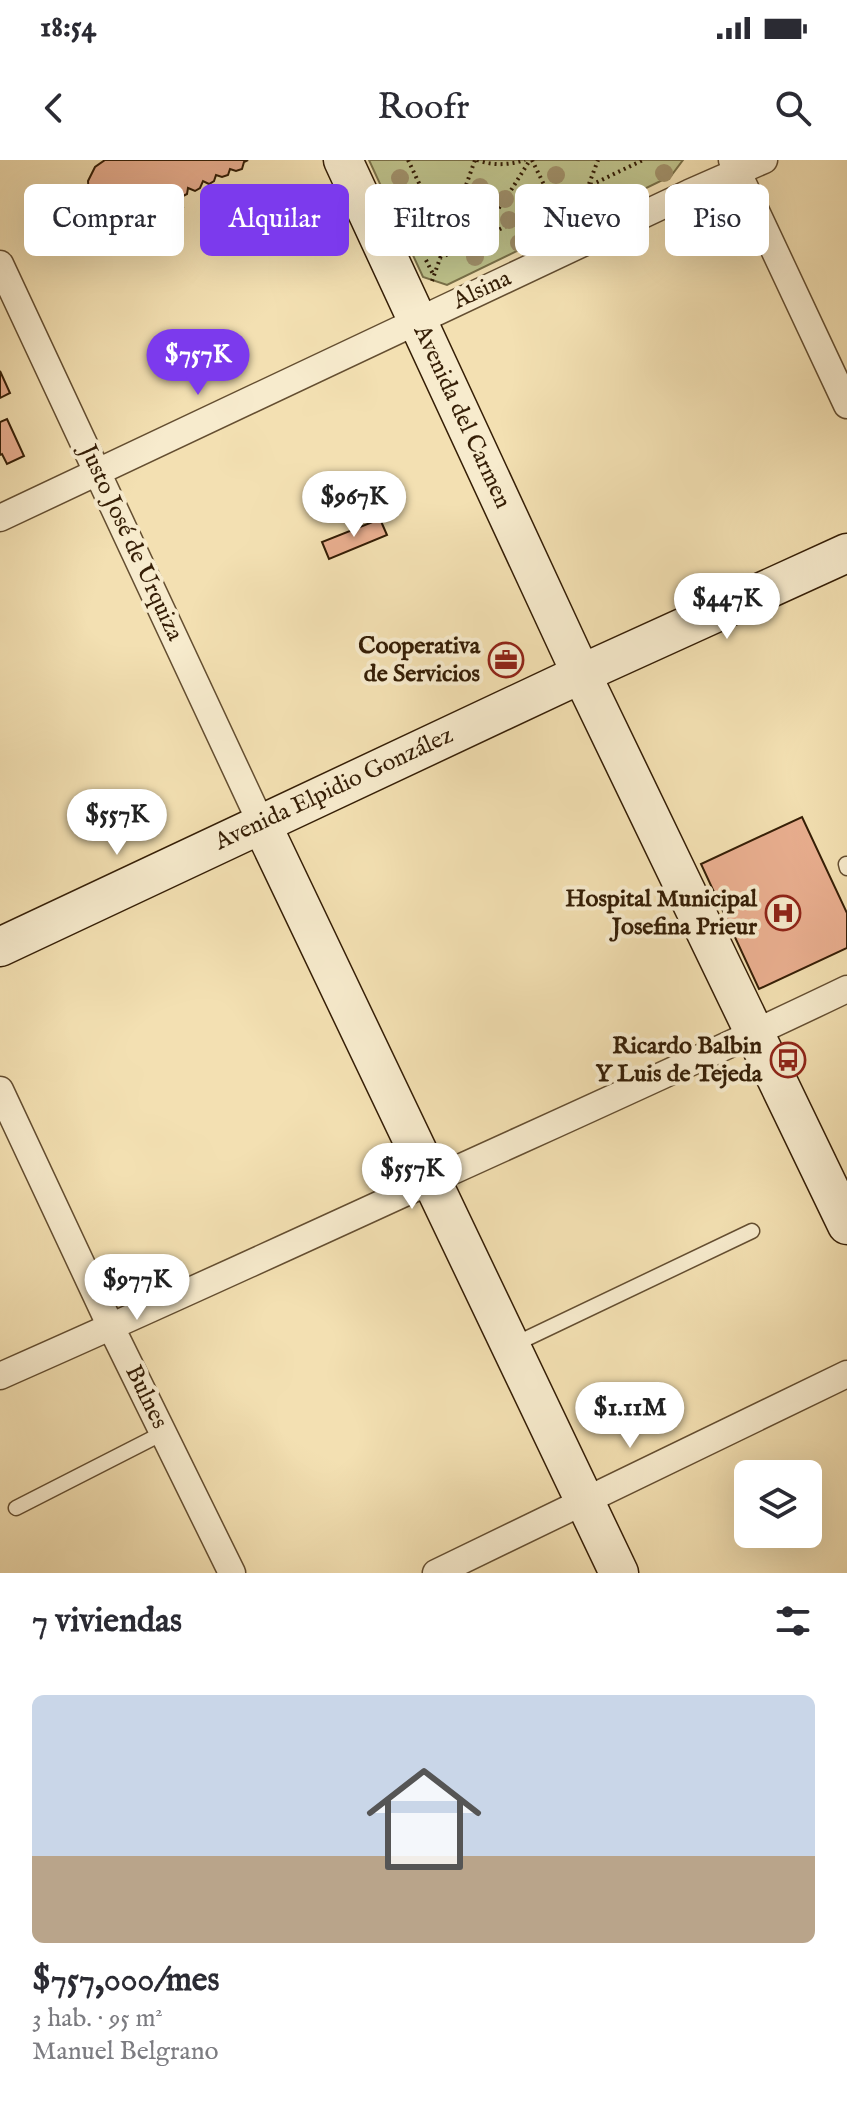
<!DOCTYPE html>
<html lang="es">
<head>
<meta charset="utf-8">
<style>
	:root { --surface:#fff; --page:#f2f2f3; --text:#2b2b33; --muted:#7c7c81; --accent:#7c3aed }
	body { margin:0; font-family:"IM FELL English",serif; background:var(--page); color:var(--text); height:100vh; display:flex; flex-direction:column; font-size:30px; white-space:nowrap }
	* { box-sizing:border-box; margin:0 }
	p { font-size:26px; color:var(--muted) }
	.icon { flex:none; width:44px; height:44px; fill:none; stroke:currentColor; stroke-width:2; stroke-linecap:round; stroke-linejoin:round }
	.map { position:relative; height:1413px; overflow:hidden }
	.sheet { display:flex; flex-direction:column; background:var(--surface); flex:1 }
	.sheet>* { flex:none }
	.guide { position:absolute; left:24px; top:24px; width:800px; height:72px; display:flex; gap:16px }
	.fabs { position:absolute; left:734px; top:1300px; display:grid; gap:16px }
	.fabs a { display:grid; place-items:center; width:88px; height:88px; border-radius:12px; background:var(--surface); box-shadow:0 8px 32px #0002; font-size:40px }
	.price { position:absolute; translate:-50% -68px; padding:0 18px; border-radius:28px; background:#fff; color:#222; font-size:26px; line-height:52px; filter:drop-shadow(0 2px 4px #0008) }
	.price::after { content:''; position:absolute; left:50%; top:48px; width:24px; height:18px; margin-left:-12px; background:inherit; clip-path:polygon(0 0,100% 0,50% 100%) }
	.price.current { background:var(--accent); color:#fff }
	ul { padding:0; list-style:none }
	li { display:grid; align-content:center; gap:16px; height:424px; padding:0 32px }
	li span { display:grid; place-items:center; height:248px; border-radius:12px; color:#555 }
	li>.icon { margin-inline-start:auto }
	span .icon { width:144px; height:144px; fill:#fffc; stroke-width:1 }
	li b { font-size:34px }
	h2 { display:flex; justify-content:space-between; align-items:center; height:96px; padding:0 32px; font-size:34px }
	.pill { padding:0 28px; border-radius:12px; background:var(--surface); box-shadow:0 8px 32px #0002; font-size:28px; line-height:72px }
	.pill.current { background:var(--accent); color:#fff }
	.status { display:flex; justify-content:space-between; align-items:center; height:56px; padding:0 40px; background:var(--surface); direction:ltr }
	.status svg { height:22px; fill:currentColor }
	header { display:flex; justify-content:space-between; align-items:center; height:104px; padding:0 32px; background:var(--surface); font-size:36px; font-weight:600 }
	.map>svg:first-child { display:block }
	.green { fill:#bec18a; stroke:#7a7048; stroke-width:2 }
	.building { fill:#eaaf90; stroke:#351e06; stroke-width:2 }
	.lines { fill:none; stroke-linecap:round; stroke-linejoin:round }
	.lane-casing { stroke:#644e31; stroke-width:17 }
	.street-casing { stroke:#644e31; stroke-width:29 }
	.secondary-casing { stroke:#351e06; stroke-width:41 }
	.path { stroke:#351e06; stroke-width:4; stroke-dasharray:2 4; stroke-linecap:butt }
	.lane { stroke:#f7ebcd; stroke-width:14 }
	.street { stroke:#f7ebcd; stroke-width:26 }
	.secondary { stroke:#f7ebcd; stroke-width:38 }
	.tree { fill:#a19069 }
	.labels { text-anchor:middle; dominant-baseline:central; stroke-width:8; stroke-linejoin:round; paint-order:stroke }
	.street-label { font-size:24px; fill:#351e06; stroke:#f7ebcd }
	.poi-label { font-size:24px; font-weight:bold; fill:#351e06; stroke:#f7ebcd; text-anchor:end }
</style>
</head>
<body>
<div class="status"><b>18:54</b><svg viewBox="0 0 49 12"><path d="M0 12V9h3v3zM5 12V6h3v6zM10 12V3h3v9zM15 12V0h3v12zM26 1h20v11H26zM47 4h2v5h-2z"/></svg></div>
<header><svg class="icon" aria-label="back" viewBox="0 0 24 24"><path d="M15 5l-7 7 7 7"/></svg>Roofr<svg class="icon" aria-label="search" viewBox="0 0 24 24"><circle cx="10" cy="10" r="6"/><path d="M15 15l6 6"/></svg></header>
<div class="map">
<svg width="847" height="1413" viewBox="0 0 847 1413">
	<rect width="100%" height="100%" fill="#f3e0b2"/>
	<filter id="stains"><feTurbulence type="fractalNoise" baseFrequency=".0025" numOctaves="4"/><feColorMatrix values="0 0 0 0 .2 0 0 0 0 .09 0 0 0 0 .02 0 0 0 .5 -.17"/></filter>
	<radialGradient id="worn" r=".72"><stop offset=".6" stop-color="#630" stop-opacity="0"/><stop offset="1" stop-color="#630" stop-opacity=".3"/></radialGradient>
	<!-- green -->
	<path class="green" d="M369,0H683L671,16L447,125L423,117Z"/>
	<!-- building -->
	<path class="building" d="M105,0H248L244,2L242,9L236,11L230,9L228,15L222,17L216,15L214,21L209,24L203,21L200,28L195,31L188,28L187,34L181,37L178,35L183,47L176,50L178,54L176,60L169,64L163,62L161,57L155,60L149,48L147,52L140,56L134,52L120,57L104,54L98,49L89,36L88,21L95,7Z
		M0,211L10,233L0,238Z
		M7,259L24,296L7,304L2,294L0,295V262Z
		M380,359L387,375L329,399L322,382Z
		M802,657L847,753V788L759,829L701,704Z"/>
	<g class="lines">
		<!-- lane casing -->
		<g class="lane-casing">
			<path id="lane" d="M846,704L847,708
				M511,1186L752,1071
				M16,1348L163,1273"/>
		</g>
		<!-- street casing -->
		<g class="street-casing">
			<path id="street" d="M732,0L847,245
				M0,104L261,663
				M0,358L689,33L764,0
				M0,930L111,1167L232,1413
				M0,1216C150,1150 298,1082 446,1014C580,953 714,893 847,829
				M436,1413L847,1214"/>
		</g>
		<!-- secondary casing -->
		<g class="secondary-casing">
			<path id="secondary" d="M343,0L577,505L847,1065
				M261,663L619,1413
				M0,787L581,514L847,393"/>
		</g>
		<!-- path -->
		<path class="path" d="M408,0L446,80
			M477,0C493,6 510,5 525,0
			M532,0L564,66
			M589,24L598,0
			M500 39a5 5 0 1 1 10 0a5 5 0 1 1-10 0Z
			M508,35L530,0
			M480,79L502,43
			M440,98L643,0
			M426,100L434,116
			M432,121L475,0"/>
		<!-- lane -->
		<use href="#lane" class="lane"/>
		<!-- street -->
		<use href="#street" class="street"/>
		<!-- secondary -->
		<use href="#secondary" class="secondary"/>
	</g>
	<!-- trees -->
	<g class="tree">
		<circle cx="664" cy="13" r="9"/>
		<circle cx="556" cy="15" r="9"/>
		<circle cx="400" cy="18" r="9"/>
		<circle cx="480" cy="27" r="9"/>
		<circle cx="411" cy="37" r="9"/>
		<circle cx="505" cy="39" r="9"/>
		<circle cx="592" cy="48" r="9"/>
		<circle cx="574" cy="58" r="9"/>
		<circle cx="509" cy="60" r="9"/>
		<circle cx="423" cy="65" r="9"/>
		<circle cx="546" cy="65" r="9"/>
		<circle cx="519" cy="83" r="9"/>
		<circle cx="475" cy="97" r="9"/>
	</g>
	<!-- icons -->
	<defs>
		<g id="office-ring" transform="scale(1.8)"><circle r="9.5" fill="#f7ebcd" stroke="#8f2418" stroke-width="1.5"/><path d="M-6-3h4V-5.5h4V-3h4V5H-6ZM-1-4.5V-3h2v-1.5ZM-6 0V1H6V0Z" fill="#8f2418"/></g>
		<g id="hospital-ring" transform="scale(1.8)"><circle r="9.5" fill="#f7ebcd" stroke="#8f2418" stroke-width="1.5"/><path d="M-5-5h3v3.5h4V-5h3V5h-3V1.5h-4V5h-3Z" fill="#8f2418"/></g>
		<g id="bus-ring" transform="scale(1.8)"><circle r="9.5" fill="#f7ebcd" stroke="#8f2418" stroke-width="1.5"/><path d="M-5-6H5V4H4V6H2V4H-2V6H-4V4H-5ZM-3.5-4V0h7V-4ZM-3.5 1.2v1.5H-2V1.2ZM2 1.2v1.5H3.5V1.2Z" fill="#8f2418"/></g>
	</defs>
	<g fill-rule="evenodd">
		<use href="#office-ring" x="506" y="500"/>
		<use href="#hospital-ring" x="783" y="753"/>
		<use href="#bus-ring" x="788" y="900"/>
	</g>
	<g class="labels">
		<!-- street labels -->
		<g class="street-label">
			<text transform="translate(482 130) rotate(-25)">Alsina</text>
			<text transform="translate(462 257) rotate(65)">Avenida del Carmen</text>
			<text transform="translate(131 383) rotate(65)">Justo José de Urquiza</text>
			<text transform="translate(334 629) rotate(-25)">Avenida Elpidio González</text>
			<text transform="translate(146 1237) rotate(64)">Bulnes</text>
		</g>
		<!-- poi labels -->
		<g class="poi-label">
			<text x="480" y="486">Cooperativa<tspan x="480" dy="28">de Servicios</tspan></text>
			<text x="757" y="739">Hospital Municipal<tspan x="757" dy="28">Josefina Prieur</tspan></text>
			<text x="762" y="886">Ricardo Balbin<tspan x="762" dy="28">Y Luis de Tejeda</tspan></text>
		</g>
	</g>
	<rect width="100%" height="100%" filter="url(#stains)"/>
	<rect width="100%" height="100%" fill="url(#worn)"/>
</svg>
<div class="fabs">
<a><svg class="icon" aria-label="layers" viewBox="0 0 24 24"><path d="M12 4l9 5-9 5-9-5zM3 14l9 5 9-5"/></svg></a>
</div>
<b class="price current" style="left:198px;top:237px">$757K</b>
<b class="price" style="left:354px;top:379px">$967K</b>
<b class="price" style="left:727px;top:481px">$447K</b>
<b class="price" style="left:117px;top:697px">$557K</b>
<b class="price" style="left:412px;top:1051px">$557K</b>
<b class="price" style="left:137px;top:1162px">$977K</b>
<b class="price" style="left:630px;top:1290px">$1.11M</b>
<div class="guide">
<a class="pill">Comprar</a>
<a class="pill current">Alquilar</a>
<a class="pill">Filtros</a>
<a class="pill">Nuevo</a>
<a class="pill">Piso</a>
</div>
</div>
<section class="sheet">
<h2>7 viviendas<svg class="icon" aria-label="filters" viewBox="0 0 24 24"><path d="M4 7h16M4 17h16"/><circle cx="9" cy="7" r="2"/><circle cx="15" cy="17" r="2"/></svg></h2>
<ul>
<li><span style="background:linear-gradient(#c9d6e8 65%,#b9a48a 0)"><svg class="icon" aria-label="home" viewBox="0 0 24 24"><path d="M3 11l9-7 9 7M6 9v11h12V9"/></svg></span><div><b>$757,000/mes</b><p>3 hab. · 95 m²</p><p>Manuel Belgrano</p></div></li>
</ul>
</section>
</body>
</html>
